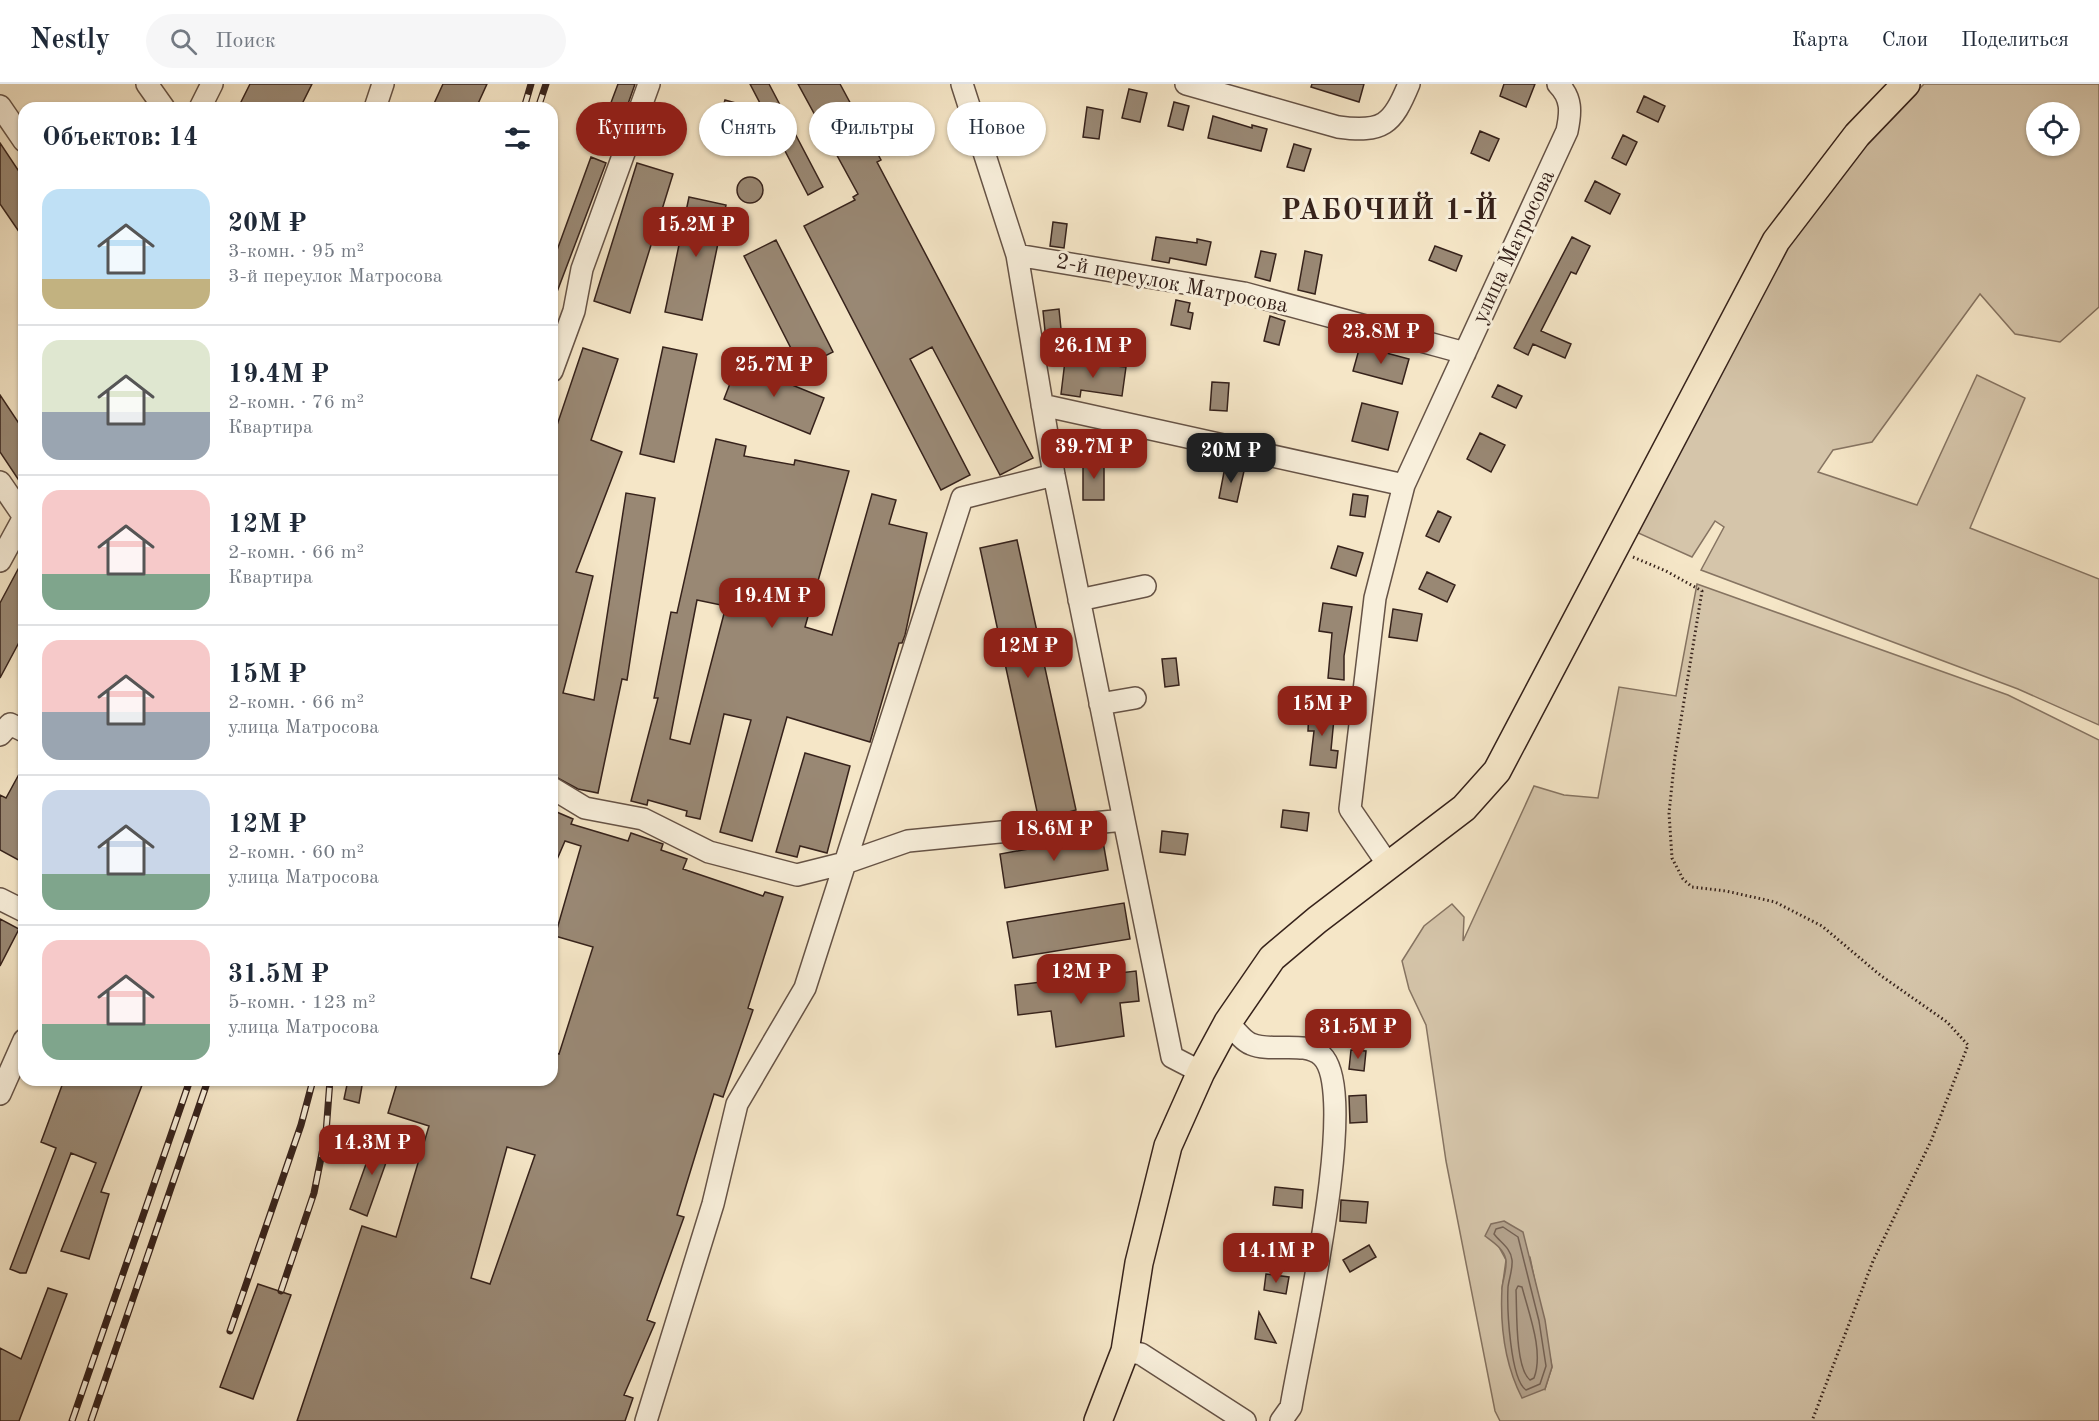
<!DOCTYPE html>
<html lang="ru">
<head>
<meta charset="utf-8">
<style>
	:root { --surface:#fff; --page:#f6f6f7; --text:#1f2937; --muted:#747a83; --line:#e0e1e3; --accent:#8f2418 }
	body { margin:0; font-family:"Old Standard TT",serif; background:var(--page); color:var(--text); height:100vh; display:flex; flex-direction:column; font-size:22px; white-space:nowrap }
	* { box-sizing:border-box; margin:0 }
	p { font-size:20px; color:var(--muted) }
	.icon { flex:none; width:33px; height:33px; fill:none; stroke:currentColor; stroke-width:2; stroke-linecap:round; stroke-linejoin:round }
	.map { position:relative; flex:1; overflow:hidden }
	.sheet { position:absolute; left:18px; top:18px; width:540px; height:984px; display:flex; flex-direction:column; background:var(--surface); border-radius:18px; box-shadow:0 2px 4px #0004 }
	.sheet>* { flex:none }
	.banner { position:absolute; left:576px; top:18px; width:570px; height:54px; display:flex; gap:12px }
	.buttons { position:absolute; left:2026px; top:18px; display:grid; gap:12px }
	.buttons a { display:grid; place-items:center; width:54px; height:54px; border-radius:50%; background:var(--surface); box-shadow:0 2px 4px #0004; font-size:30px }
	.price { position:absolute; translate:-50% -51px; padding:0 14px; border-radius:12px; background:var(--accent); color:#fff; font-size:20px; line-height:39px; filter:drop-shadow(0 2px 3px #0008) }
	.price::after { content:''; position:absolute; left:50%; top:36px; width:18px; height:14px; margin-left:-9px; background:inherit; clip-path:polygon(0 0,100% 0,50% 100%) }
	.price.selected { background:#222; color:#fff }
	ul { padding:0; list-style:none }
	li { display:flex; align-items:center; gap:18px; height:150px; padding:0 24px }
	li+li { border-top:2px solid var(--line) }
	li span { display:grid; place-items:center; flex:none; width:168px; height:120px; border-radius:18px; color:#555 }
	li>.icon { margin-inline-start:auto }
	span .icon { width:72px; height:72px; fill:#fffc; stroke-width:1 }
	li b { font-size:26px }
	h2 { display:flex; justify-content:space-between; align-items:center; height:72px; padding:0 24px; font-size:26px }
	.tag { padding:0 21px; border-radius:27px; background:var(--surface); box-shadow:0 2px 4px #0004; font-size:21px; line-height:54px }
	.tag.selected { background:var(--accent); color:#fff }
	header { display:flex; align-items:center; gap:36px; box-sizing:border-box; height:84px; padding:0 30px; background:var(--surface); border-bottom:2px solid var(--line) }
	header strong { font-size:28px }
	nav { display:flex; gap:33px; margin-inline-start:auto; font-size:21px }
	.search { width:420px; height:54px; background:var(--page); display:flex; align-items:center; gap:15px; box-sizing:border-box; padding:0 21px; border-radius:33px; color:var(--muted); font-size:22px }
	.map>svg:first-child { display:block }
	.green { fill:#d5c5aa; stroke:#867462; stroke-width:1.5; fill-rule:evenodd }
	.water { fill:#b4a38d; stroke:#826f5f; stroke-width:1.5 }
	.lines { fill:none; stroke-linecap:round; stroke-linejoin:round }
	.shore { stroke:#756254; stroke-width:1.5 }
	.building { fill:#998874; stroke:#36221b; stroke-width:1.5; fill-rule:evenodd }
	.minor-casing { stroke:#665346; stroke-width:24 }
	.major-casing { stroke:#36221b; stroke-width:30 }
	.path { stroke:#36221b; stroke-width:3; stroke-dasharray:1.5 3; stroke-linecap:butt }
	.minor { stroke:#f8efdb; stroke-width:21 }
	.major { stroke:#f5e6c7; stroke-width:27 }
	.rail-casing { stroke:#36221b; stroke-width:7 }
	.rail { stroke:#f8efdb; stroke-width:4.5; stroke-dasharray:14; stroke-linecap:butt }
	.labels { text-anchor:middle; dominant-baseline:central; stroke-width:6; stroke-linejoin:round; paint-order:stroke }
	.street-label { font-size:22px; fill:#36221b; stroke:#f8efdb }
	.district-label { font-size:28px; font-weight:bold; letter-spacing:1.5px; fill:#36221b; stroke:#f8efdb }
</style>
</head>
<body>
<header>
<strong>Nestly</strong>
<div class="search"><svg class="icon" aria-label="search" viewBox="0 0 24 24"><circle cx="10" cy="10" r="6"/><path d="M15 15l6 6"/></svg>Поиск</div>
<nav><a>Карта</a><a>Слои</a><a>Поделиться</a></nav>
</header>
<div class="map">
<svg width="2099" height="1337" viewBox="0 0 2099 1337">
	<rect width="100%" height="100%" fill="#f5e6c7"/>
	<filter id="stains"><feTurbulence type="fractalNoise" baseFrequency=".00333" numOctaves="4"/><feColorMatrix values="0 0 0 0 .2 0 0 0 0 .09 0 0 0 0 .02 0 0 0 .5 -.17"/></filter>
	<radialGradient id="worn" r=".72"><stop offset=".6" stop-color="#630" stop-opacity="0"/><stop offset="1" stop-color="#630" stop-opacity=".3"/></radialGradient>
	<!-- green -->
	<path class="green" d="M1924,0H2099V223L2060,258L2015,250L1980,210L1872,358L1833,366L1818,388L1917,421L1977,291L2025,314L1970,444L2099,495V641L2018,605L1701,486L1724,443L1715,437L1692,473L1636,448L1780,174L1849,78ZM2037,28H2070V62H2037Z
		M1697,500L2008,611L2099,656V1337H1500L1495,1327L1446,1077L1426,941L1409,905L1402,877L1424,842L1452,820L1464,833L1463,857L1534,702L1564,711L1598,714L1619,603L1676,612ZM1499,1163L1530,1173L1552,1283L1545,1305L1502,1205L1506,1176Z"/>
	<!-- water -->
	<path class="water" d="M1504,1137L1523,1148L1545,1236L1552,1283L1545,1305L1522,1314C1505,1281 1500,1241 1502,1204C1503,1195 1507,1185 1506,1176C1504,1165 1493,1158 1485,1152L1491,1140Z"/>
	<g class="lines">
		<!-- shore -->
		<path class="shore" d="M1503,1143L1518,1153L1539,1237L1546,1282L1540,1300L1526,1306C1510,1295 1507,1224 1508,1203C1509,1195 1513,1184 1512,1176C1511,1164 1500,1158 1494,1150L1496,1145Z
			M1518,1202L1522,1203C1529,1230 1544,1268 1534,1294L1530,1296C1515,1284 1517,1226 1516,1206Z"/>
	</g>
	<!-- building -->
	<path class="building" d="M250,0H312L300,24H238Z
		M443,0H487L476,24H432Z
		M618,0H635L616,54L600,48Z
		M750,0H769L823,103L808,111Z
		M798,0H840L881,76L877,78L1033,374L1000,391L932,263L910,275L970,391L941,406L804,142L855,116L853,113L858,110Z
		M1312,0H1364L1359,18L1311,3Z
		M1504,0H1535L1526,23L1500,12Z
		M1129,5L1147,9L1140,38L1122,34Z
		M1644,12L1665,22L1658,38L1637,28Z
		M725,16L743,21L729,70L711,65Z
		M1174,18L1189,22L1183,46L1168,42Z
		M1087,23L1103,26L1099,55L1083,53Z
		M1213,32L1252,44V41L1267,45L1261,67L1208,54Z
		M1480,47L1499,55L1489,77L1471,69Z
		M1623,51L1637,58L1626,81L1612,74Z
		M0,59L24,95V155L0,120Z
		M1294,60L1311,65L1304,87L1287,83Z
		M591,73L606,79L552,221V180Z
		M637,79L673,90L630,229L594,217Z
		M737 106a13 13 0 1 1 26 0a13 13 0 1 1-26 0Z
		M1595,97L1620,110L1610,130L1585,117Z
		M689,113L726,121L702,236L665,228Z
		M1053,138L1067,140L1064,164L1050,162Z
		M1156,153L1197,159V155L1211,158L1206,181L1170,174L1169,179L1152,176Z
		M1572,153L1590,162L1576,190L1571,188L1541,247L1571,260L1565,274L1533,260L1528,271L1514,264Z
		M776,156L833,268L801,284L744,172Z
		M1435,162L1462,172L1456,187L1429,176Z
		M1261,167L1276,170L1270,197L1255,193Z
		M1305,167L1322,171L1315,210L1298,206Z
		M1176,216L1190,219L1188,228L1193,229L1190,245L1171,241Z
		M1059,225L1062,255L1046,257L1043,227Z
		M1270,232L1285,237L1279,261L1264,257Z
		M1360,262L1409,275L1402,300L1353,287Z
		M663,263L697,270L674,378L640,370Z
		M583,264L618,275L591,356L622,368L576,488L593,492L563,609L594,616L626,409L655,414L627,596L622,595L598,709L578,705L552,691V356Z
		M1065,277L1126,283L1122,312L1081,306L1080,313L1061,310Z
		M738,279L824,314L810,350L724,315Z
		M1212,298L1229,299L1227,327L1210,326Z
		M1498,301L1522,312L1516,324L1492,313Z
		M0,311L24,347V404L0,368Z
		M1362,319L1398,328L1388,366L1352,357Z
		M1480,349L1505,361L1491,388L1467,375Z
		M716,355L746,362L744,372L794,381L795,376L849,387L805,543L832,551L872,410L896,416L889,440L927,449L905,551L902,559H899L870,658L787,633L752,757L720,748L751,636L724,630L700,735L686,732L687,727L648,716L647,721L631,717L658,614H654L671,528L677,529ZM697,516L726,522L690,660L670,655Z
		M1083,376H1104V416H1083Z
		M1225,383L1244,387L1237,418L1219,414Z
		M1353,410L1368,412L1365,433L1350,431Z
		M1438,427L1451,433L1439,458L1426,452Z
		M1017,456L1076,726L1065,729L1038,732L980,464Z
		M1338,462L1363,469L1356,492L1331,484Z
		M24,474V549L0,594V519Z
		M1427,488L1455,501L1447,518L1419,505Z
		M1323,519L1352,523L1344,572V596L1328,594L1332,549L1319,547Z
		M1393,525L1422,530L1417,557L1389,553Z
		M1176,574L1179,601L1165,603L1162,575Z
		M1309,622L1335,624L1331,666L1338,667L1336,684L1310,681L1314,647H1308Z
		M805,669L850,682L827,769L800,762L797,773L776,768Z
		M24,681V779L0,766V711L6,714Z
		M552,726L573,735L571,740L628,757L631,749L663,760L661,766L687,775L683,785L763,812L765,808L783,813L748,924L753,926L723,1013L714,1010L677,1131L684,1133L647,1236L655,1239L624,1311L633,1314L625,1337H297L362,1142L396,1153L429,1042L388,1029L398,996H552V968L559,970L593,863L555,852L581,762L565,757L552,787ZM507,1063L535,1071L490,1200L471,1194Z
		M1283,726L1309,729L1307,747L1281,743Z
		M1162,747L1188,750L1185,771L1160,768Z
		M1102,752L1108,786L1005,804L1000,770Z
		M1124,819L1130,855L1013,874L1007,838Z
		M0,835L19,845L0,882Z
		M1136,887L1139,917L1120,919L1124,952L1056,963L1051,927L1018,931L1015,901Z
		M1351,966L1366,967L1364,987L1349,985Z
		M64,996H144L101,1108L109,1110L89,1175L61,1167L96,1079L71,1069L26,1189H20L10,1185L56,1064L41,1058Z
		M348,996H363L359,1019L344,1015Z
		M1366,1011L1367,1038L1350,1039L1349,1012Z
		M376,1052L393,1059L367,1132L350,1125Z
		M1275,1103L1303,1106L1302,1124L1273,1121Z
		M1341,1116L1368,1118L1366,1139L1340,1137Z
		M1369,1161L1376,1173L1350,1188L1343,1176Z
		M1282,1162L1307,1166L1305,1179L1280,1176Z
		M1266,1190L1289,1193L1286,1210L1264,1206Z
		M258,1200L291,1211L253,1315L220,1303Z
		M48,1204L67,1210L19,1337H0V1264L21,1275Z
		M1259,1228L1276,1259L1255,1255Z"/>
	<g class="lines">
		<!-- minor casing -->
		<g class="minor-casing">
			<path id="minor" d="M147,0L164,24
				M962,0L1017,171L1054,391L1172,973L1201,988
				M1186,0L1338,43C1383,49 1392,41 1409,0
				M0,22L24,57
				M200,24L212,0
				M375,24L383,0
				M1017,171L1244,209L1465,269
				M552,287L574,227L582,185L649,0
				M1042,321L1404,401
				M0,398L24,433
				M0,477L24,433
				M1079,516L1145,502
				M1100,620L1135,614
				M0,651L10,640L24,647
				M552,704L585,724L643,735L709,768L797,791L845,779L908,757L1124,736
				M1389,782L1350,725L1375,514L1404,401L1567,47C1571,28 1572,14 1558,0
				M0,815L24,827
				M1228,938C1234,945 1243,957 1251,960C1272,969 1305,956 1322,972C1361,1010 1300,1265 1291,1323L1281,1337
				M0,1010L24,956
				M1125,1267L1141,1270L1245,1337
				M646,1337L713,1120L737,1020L805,904L962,414L1054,391"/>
		</g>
		<!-- major casing -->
		<g class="major-casing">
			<path id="major" d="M1098,1337L1125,1267L1139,1179L1168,1062L1201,988L1228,938L1272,874L1317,836L1464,724L1497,687L1776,157L1857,51L1906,0"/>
		</g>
		<!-- path -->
		<path class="path" d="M1633,473L1666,487L1702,507L1675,672L1669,729L1672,774L1683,795L1692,803L1726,807L1775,818L1822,842L1880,891L1947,938L1968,961L1931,1057L1873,1177L1812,1337"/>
		<!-- minor -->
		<use href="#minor" class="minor"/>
		<!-- major -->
		<use href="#major" class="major"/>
		<!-- rail casing -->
		<g class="rail-casing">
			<path id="rail" d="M524,24L531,0
				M538,24L546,0
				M281,1207L314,1109L326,1049L330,996
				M230,1247L301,1041L313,996
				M72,1337L190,996
				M91,1337L208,996"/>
		</g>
		<!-- rail -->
		<use href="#rail" class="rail"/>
	</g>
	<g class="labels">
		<!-- street labels -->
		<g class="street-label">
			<text transform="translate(1514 163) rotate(-65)">улица Матросова</text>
			<text transform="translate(1172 200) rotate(11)">2-й переулок Матросова</text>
		</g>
		<!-- district labels -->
		<g class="district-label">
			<text x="1390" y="128">РАБОЧИЙ 1‑Й</text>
		</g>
	</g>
	<rect width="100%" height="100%" filter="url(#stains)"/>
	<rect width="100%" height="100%" fill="url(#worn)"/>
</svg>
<div class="buttons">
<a><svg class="icon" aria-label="locate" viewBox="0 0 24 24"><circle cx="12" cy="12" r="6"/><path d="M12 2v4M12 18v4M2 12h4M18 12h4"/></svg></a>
</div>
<b class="price" style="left:696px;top:174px">15.2M ₽</b>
<b class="price" style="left:1381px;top:281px">23.8M ₽</b>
<b class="price" style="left:1093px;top:295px">26.1M ₽</b>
<b class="price" style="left:774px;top:314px">25.7M ₽</b>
<b class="price" style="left:1094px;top:396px">39.7M ₽</b>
<b class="price selected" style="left:1231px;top:400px">20M ₽</b>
<b class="price" style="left:772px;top:545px">19.4M ₽</b>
<b class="price" style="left:1028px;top:595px">12M ₽</b>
<b class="price" style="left:1322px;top:653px">15M ₽</b>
<b class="price" style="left:1054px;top:778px">18.6M ₽</b>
<b class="price" style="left:1081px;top:921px">12M ₽</b>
<b class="price" style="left:1358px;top:976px">31.5M ₽</b>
<b class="price" style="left:372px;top:1092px">14.3M ₽</b>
<b class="price" style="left:1276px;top:1200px">14.1M ₽</b>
<div class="banner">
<a class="tag selected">Купить</a>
<a class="tag">Снять</a>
<a class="tag">Фильтры</a>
<a class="tag">Новое</a>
</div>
<section class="sheet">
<h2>Объектов: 14<svg class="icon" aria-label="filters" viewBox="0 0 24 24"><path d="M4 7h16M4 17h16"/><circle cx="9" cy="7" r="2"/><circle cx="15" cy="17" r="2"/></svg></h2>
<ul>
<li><span style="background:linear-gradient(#bfe0f5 75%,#c2b280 0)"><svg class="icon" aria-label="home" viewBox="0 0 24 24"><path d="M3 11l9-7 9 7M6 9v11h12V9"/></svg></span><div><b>20M ₽</b><p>3-комн. · 95 m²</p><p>3-й переулок Матросова</p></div></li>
<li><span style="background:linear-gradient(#dfe7d0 60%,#9aa5b1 0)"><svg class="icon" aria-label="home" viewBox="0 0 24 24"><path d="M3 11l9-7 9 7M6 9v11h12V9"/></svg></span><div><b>19.4M ₽</b><p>2-комн. · 76 m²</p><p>Квартира</p></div></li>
<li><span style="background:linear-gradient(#f6c9c9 70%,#7fa58c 0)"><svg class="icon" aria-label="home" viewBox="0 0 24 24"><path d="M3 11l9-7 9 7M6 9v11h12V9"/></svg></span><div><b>12M ₽</b><p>2-комн. · 66 m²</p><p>Квартира</p></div></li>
<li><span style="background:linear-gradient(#f6c9c9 60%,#9aa5b1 0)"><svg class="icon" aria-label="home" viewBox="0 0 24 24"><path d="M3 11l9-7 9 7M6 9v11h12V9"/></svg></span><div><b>15M ₽</b><p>2-комн. · 66 m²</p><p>улица Матросова</p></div></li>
<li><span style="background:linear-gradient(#c9d6e8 70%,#7fa58c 0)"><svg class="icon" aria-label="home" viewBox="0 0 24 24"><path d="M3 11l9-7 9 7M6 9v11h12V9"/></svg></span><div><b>12M ₽</b><p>2-комн. · 60 m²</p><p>улица Матросова</p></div></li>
<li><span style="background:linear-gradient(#f6c9c9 70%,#7fa58c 0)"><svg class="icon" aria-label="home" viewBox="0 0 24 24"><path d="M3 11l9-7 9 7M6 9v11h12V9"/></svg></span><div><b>31.5M ₽</b><p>5-комн. · 123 m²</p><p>улица Матросова</p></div></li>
</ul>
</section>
</div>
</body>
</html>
